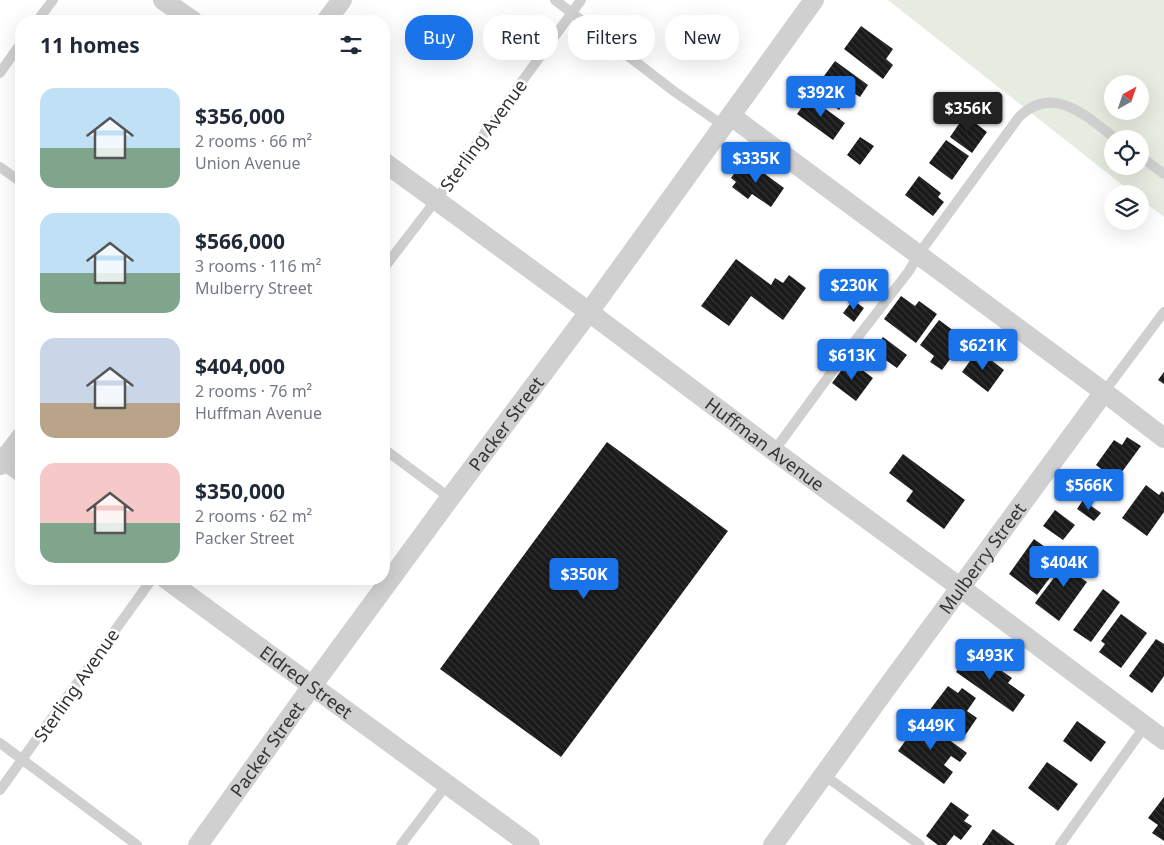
<!DOCTYPE html>
<html lang="en">
<head>
<meta charset="utf-8">
<style>
	:root { --surface:#fff; --page:#f2f2f3; --text:#1f2937; --muted:#747a83; --accent:#1a73e8 }
	body { margin:0; font-family:"Noto Sans",sans-serif; background:var(--page); color:var(--text); height:100vh; display:flex; flex-direction:column; font-size:19px; white-space:nowrap }
	* { box-sizing:border-box; margin:0 }
	p { font-size:16px; color:var(--muted) }
	.icon { flex:none; width:28px; height:28px; fill:none; stroke:currentColor; stroke-width:2; stroke-linecap:round; stroke-linejoin:round }
	.map { position:relative; flex:1; overflow:hidden }
	.side { position:absolute; left:15px; top:15px; width:375px; height:570px; display:flex; flex-direction:column; background:var(--surface); border-radius:20px; box-shadow:0 5px 20px #0002 }
	.side>* { flex:none }
	.hud { position:absolute; left:405px; top:15px; width:475px; height:45px; display:flex; gap:10px }
	.needle { width:32px; rotate:40deg }
	.controls { position:absolute; left:1104px; top:75px; display:grid; gap:10px }
	.controls a { display:grid; place-items:center; width:45px; height:45px; border-radius:50%; background:var(--surface); box-shadow:0 5px 20px #0002; font-size:25px }
	.price { position:absolute; translate:-50% -42px; padding:0 11px; border-radius:5px; background:var(--accent); color:#fff; font-size:16px; line-height:32px; filter:drop-shadow(0 1px 2px #0008) }
	.price::after { content:''; position:absolute; left:50%; top:30px; width:15px; height:11px; margin-left:-8px; background:inherit; clip-path:polygon(0 0,100% 0,50% 100%) }
	.price.current { background:#222; color:#fff }
	ul { padding:0; list-style:none }
	li { display:flex; align-items:center; gap:15px; height:125px; padding:0 25px }
	li span { display:grid; place-items:center; flex:none; width:140px; height:100px; border-radius:15px; color:#555 }
	li>.icon { margin-inline-start:auto }
	span .icon { width:60px; height:60px; fill:#fffc; stroke-width:1 }
	li b { font-size:21px }
	h2 { display:flex; justify-content:space-between; align-items:center; height:60px; padding:0 25px; font-size:21px }
	.chip { padding:0 18px; border-radius:20px; background:var(--surface); box-shadow:0 5px 20px #0002; font-size:18px; line-height:45px }
	.chip.current { background:var(--accent); color:#fff }
	.map>svg:first-child { display:block }
	.green { fill:#e6ecdf; fill-rule:evenodd }
	.building { fill:url(#building-back-hatch) }
	.lines { fill:none; stroke-linecap:round; stroke-linejoin:round }
	.service { stroke:#d0d0d0; stroke-width:10 }
	.minor { stroke:#d0d0d0; stroke-width:20 }
	.labels { text-anchor:middle; dominant-baseline:central; stroke-width:5; stroke-linejoin:round; paint-order:stroke }
	.street-label { font-size:18px; fill:#333; stroke:#fff }
</style>
</head>
<body>
<div class="map">
<svg width="1164" height="845" viewBox="0 0 1164 845">
	<defs>
		<pattern id="building-back-hatch" width="6" height="6" patternUnits="userSpaceOnUse" patternTransform="scale(1.25)"><rect width="6" height="6" fill="#1a1a1a"/><path d="M-1 5l2 2M0 0l6 6M5-1l2 2" fill="none" stroke="#333"/></pattern>
	</defs>
	<rect width="100%" height="100%" fill="#fff"/>
	<!-- green -->
	<path class="green" d="M888,0H1164V217L1140,199V194H1134ZM1112,84H1140V111H1112ZM1112,139H1140V166H1112Z"/>
	<!-- building -->
	<path class="building" d="M861,26L893,49L886,59L893,65L883,79L844,49Z
		M835,61L868,85L860,97L852,92L839,110L813,91Z
		M809,97L845,123L833,140L797,114Z
		M965,115L987,132L972,153L950,137Z
		M860,137L874,146L860,165L847,155Z
		M946,140L969,156L952,180L929,163Z
		M745,159L784,188L771,207L752,194L748,199L732,187L736,182L731,178Z
		M919,176L941,193L938,197L944,202L933,216L905,195Z
		M736,259L771,285L775,278L783,283L789,275L806,288L783,320L751,296L729,326L701,306Z
		M863,269L881,282L867,301L849,288Z
		M901,296L915,306L919,301L937,314L916,343L884,319Z
		M853,300L864,308L854,322L843,313Z
		M939,320L965,339L942,370L930,362L934,356L920,345Z
		M883,337L907,355L897,368L873,351Z
		M978,350L1004,370L988,392L962,372Z
		M849,360L873,378L856,401L832,383Z
		M1164,372V384L1158,380Z
		M1127,437L1141,446L1116,480L1096,465L1114,440L1122,445Z
		M607,442L728,531L561,757L440,669Z
		M903,454L965,500L944,529L906,501L913,491L889,473Z
		M1146,485L1159,495L1162,491L1164,493V512L1147,536L1122,518Z
		M1083,500L1101,513L1094,521L1077,509Z
		M1055,510L1075,525L1063,540L1043,526Z
		M1034,539L1063,560L1037,595L1009,574Z
		M1074,551L1088,561L1077,575L1087,582L1059,621L1035,603Z
		M1103,589L1120,602L1091,642L1073,630Z
		M1121,614L1147,633L1121,668L1099,652L1105,644L1101,641Z
		M1156,639L1164,644V676L1152,693L1129,676Z
		M972,650L1012,678L1008,683L1025,695L1013,712L956,672Z
		M948,686L958,693L962,688L976,698L967,711L977,718L964,737L929,711Z
		M921,719L967,753L960,762L951,756L944,765L953,772L944,784L898,751Z
		M1077,721L1106,742L1091,762L1063,741Z
		M1047,762L1078,784L1058,811L1028,788Z
		M1164,797V841L1152,833L1158,825L1148,818Z
		M951,802L969,815L964,821L972,826L961,840L954,835L946,845H938L926,836Z
		M993,829L1015,845H982Z"/>
	<g class="lines">
		<!-- service -->
		<path class="service" d="M555,0L675,92L724,126
			M37,21L53,0
			M0,73L21,43
			M1140,156L1164,174
			M0,167L21,182
			M384,268L436,200L581,0
			M1104,392L1164,312
			M384,449L450,498
			M774,451L851,346L909,271L918,255L1019,117C1054,83 1087,117 1116,139
			M0,743L137,845
			M824,775L920,845
			M0,790L152,579
			M401,845L447,784
			M1060,845L1145,726"/>
		<!-- minor -->
		<g class="minor">
			<path d="M163,0L193,21"/>
			<path d="M326,21L342,0"/>
			<path d="M731,116L1104,392L1164,438"/>
			<path id="s1" d="M384,162L589,312L774,451L961,588L1164,740"/>
			<path d="M0,457L21,472"/>
			<path d="M0,465L21,437"/>
			<path id="s2" d="M166,579L530,845"/>
			<path id="s3" d="M198,845L312,686L450,498L589,312L814,0"/>
			<path id="s4" d="M773,845L888,686L1104,392"/>
		</g>
	</g>
	<g class="labels">
		<!-- street labels -->
		<g class="street-label">
			<text transform="translate(483 135) rotate(-54)">Sterling Avenue</text>
			<text stroke="none"><textPath href="#s3" startOffset="522">Packer Street</textPath></text>
			<text stroke="none"><textPath href="#s1" startOffset="474">Huffman Avenue</textPath></text>
			<text stroke="none"><textPath href="#s4" startOffset="355">Mulberry Street</textPath></text>
			<text stroke="none"><textPath href="#s2" startOffset="174">Eldred Street</textPath></text>
			<text transform="translate(76 685) rotate(-55)">Sterling Avenue</text>
			<text stroke="none"><textPath href="#s3" startOffset="118">Packer Street</textPath></text>
		</g>
	</g>
</svg>
<div class="controls">
<a><svg class="needle" viewBox="-14 -14 28 28"><path d="M0-13l5 13h-10z" fill="#e53935"/><path d="M0 13l5-13h-10z" fill="#747a83"/></svg></a>
<a><svg class="icon" aria-label="locate" viewBox="0 0 24 24"><circle cx="12" cy="12" r="6"/><path d="M12 2v4M12 18v4M2 12h4M18 12h4"/></svg></a>
<a><svg class="icon" aria-label="layers" viewBox="0 0 24 24"><path d="M12 4l9 5-9 5-9-5zM3 14l9 5 9-5"/></svg></a>
</div>
<b class="price" style="left:821px;top:118px">$392K</b>
<b class="price current" style="left:968px;top:134px">$356K</b>
<b class="price" style="left:756px;top:184px">$335K</b>
<b class="price" style="left:854px;top:311px">$230K</b>
<b class="price" style="left:983px;top:371px">$621K</b>
<b class="price" style="left:852px;top:381px">$613K</b>
<b class="price" style="left:1089px;top:511px">$566K</b>
<b class="price" style="left:1064px;top:588px">$404K</b>
<b class="price" style="left:584px;top:600px">$350K</b>
<b class="price" style="left:990px;top:681px">$493K</b>
<b class="price" style="left:931px;top:751px">$449K</b>
<div class="hud">
<a class="chip current">Buy</a>
<a class="chip">Rent</a>
<a class="chip">Filters</a>
<a class="chip">New</a>
</div>
<section class="side">
<h2>11 homes<svg class="icon" aria-label="filters" viewBox="0 0 24 24"><path d="M4 7h16M4 17h16"/><circle cx="9" cy="7" r="2"/><circle cx="15" cy="17" r="2"/></svg></h2>
<ul>
<li><span style="background:linear-gradient(#bfe0f5 60%,#7fa58c 0)"><svg class="icon" aria-label="home" viewBox="0 0 24 24"><path d="M3 11l9-7 9 7M6 9v11h12V9"/></svg></span><div><b>$356,000</b><p>2 rooms · 66 m²</p><p>Union Avenue</p></div></li>
<li><span style="background:linear-gradient(#bfe0f5 60%,#7fa58c 0)"><svg class="icon" aria-label="home" viewBox="0 0 24 24"><path d="M3 11l9-7 9 7M6 9v11h12V9"/></svg></span><div><b>$566,000</b><p>3 rooms · 116 m²</p><p>Mulberry Street</p></div></li>
<li><span style="background:linear-gradient(#c9d6e8 65%,#b9a48a 0)"><svg class="icon" aria-label="home" viewBox="0 0 24 24"><path d="M3 11l9-7 9 7M6 9v11h12V9"/></svg></span><div><b>$404,000</b><p>2 rooms · 76 m²</p><p>Huffman Avenue</p></div></li>
<li><span style="background:linear-gradient(#f6c9c9 60%,#7fa58c 0)"><svg class="icon" aria-label="home" viewBox="0 0 24 24"><path d="M3 11l9-7 9 7M6 9v11h12V9"/></svg></span><div><b>$350,000</b><p>2 rooms · 62 m²</p><p>Packer Street</p></div></li>
</ul>
</section>
</div>
</body>
</html>
